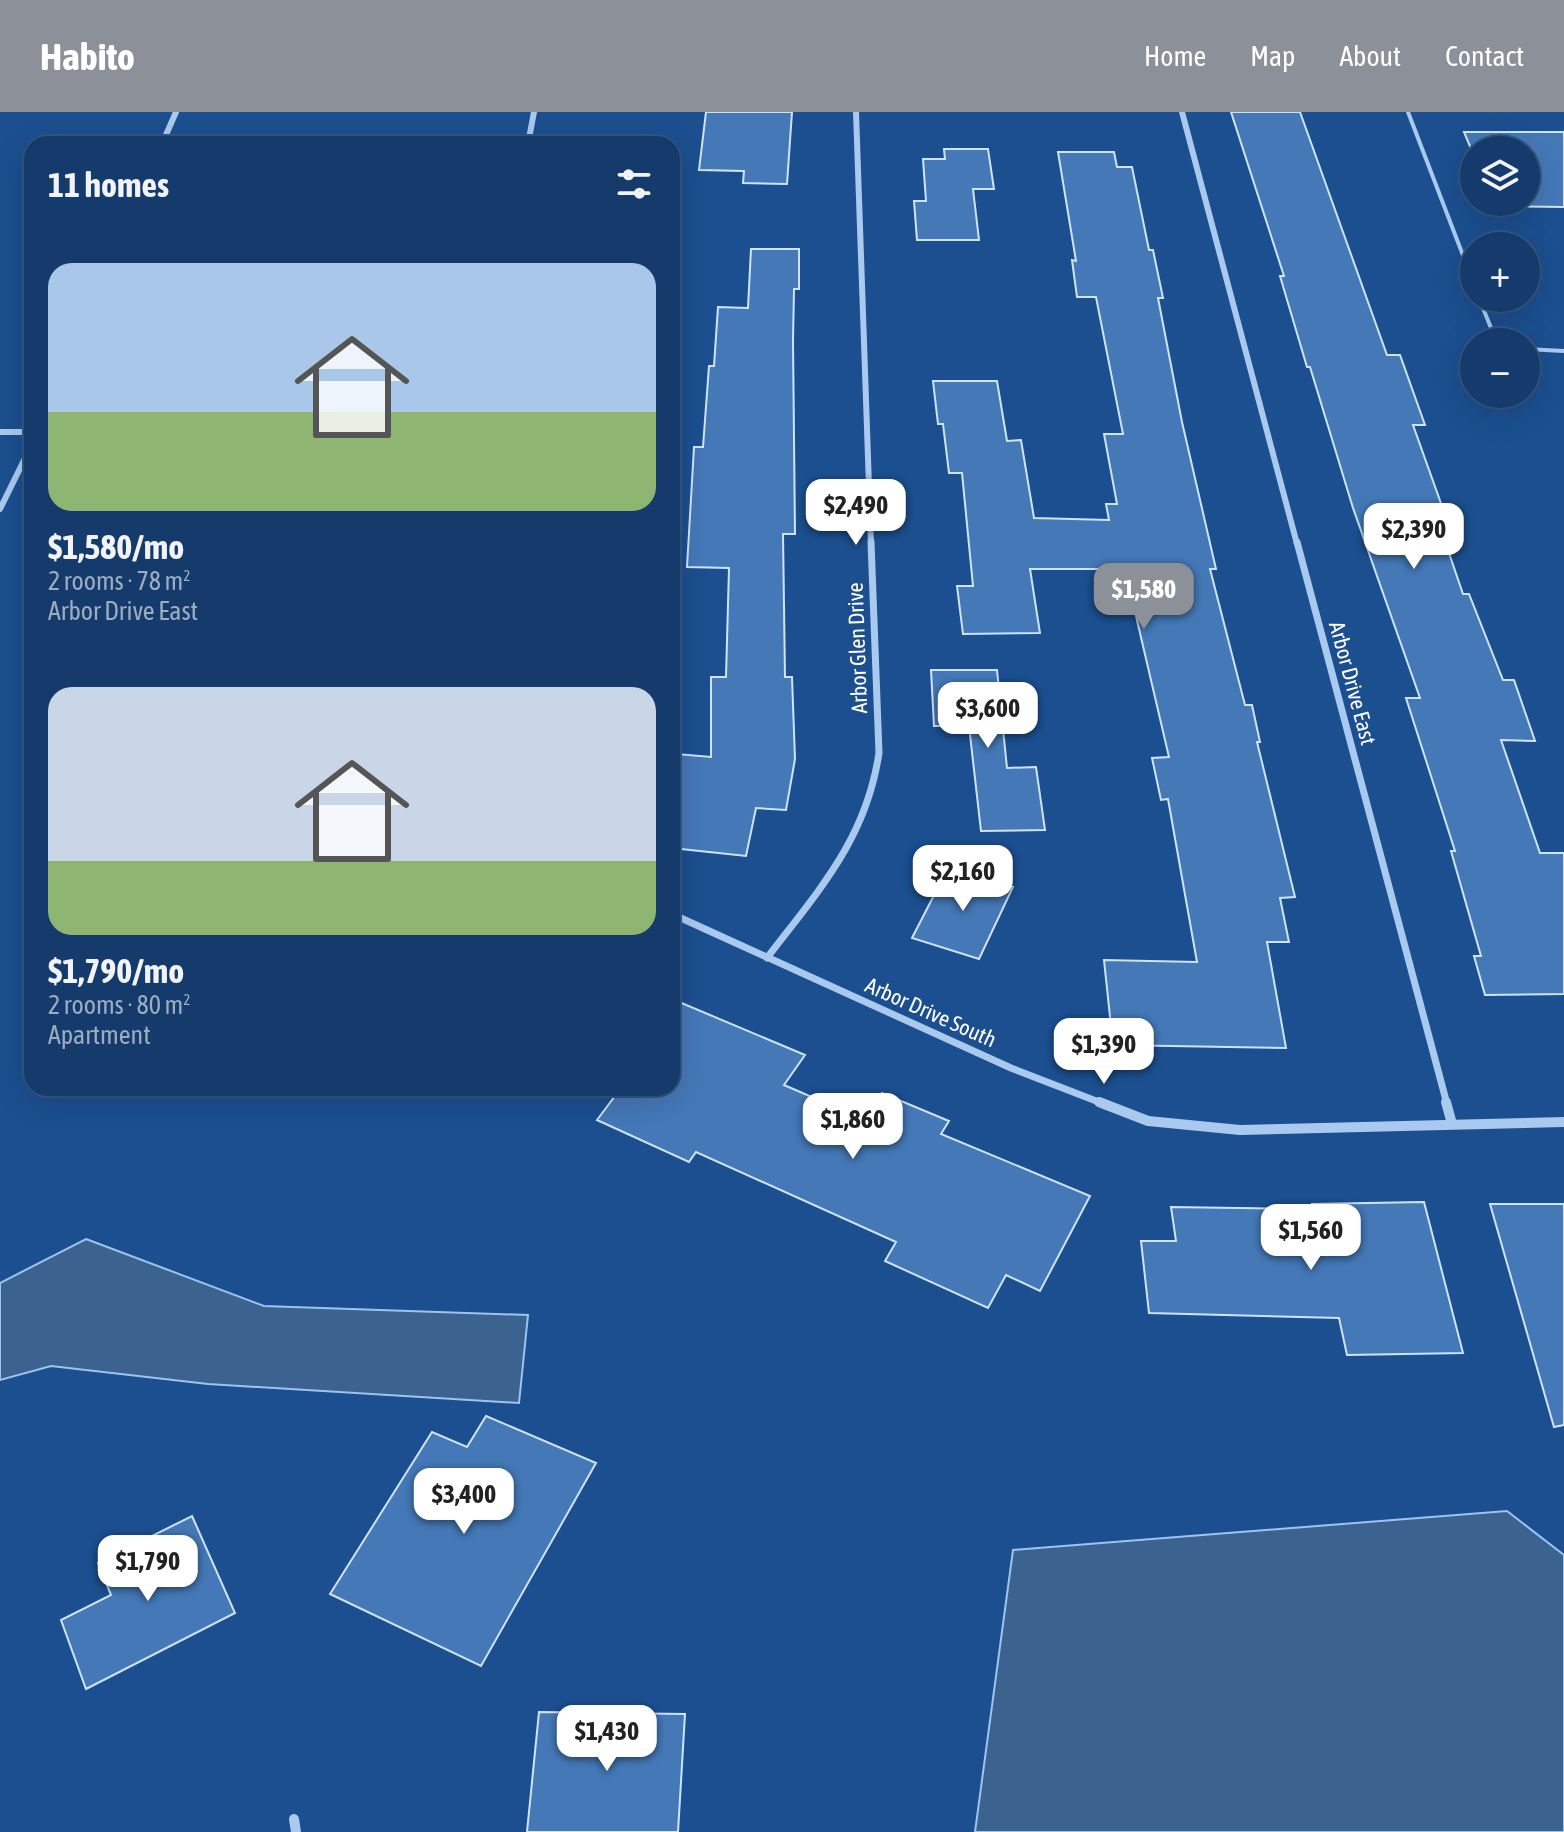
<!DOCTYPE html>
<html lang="en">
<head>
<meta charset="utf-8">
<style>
	:root { --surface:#143b6b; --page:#1d4271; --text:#f1f3f6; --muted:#9dadc1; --line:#33557e; --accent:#8c9099 }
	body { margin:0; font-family:"Asap Condensed",sans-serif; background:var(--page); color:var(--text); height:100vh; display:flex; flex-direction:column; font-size:30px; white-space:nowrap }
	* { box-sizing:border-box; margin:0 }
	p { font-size:26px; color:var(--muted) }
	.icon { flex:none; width:44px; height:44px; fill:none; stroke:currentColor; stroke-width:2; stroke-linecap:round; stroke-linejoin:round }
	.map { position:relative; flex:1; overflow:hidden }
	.details { position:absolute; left:24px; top:24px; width:656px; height:960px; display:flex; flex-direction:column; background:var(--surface); border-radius:24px; box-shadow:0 8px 32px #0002,0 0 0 2px var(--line) }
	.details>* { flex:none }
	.tools { position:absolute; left:1460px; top:24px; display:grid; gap:16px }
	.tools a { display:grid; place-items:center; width:80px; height:80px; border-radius:50%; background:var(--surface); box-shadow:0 8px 32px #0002,0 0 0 2px var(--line); font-size:40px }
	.price { position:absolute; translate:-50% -68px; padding:0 18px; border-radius:16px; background:#fff; color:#222; font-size:26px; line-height:52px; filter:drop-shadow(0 2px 4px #0008) }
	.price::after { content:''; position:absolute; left:50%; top:48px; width:24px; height:18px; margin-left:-12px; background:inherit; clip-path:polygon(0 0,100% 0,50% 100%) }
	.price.selected { background:var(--accent); color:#fff }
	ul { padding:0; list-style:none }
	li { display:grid; align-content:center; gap:16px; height:424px; padding:0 24px }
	li span { display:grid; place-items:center; height:248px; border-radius:24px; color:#555 }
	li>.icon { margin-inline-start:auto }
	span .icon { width:144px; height:144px; fill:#fffc; stroke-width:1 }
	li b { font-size:34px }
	h2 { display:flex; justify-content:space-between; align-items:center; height:96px; padding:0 24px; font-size:34px }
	header { display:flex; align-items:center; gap:48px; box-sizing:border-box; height:112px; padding:0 40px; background:var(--accent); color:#fff }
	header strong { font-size:38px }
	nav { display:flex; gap:44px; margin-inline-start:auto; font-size:28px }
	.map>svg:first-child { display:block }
	.water { fill:#3c6290; stroke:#9cc4f0; stroke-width:2 }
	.building { fill:#4478b7; stroke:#cfe3fa; stroke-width:2 }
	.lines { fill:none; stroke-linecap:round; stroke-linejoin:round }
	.service { stroke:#a9c9ee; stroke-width:4 }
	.minor-far2 { stroke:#a9c9ee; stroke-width:6 }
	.minor-far1 { stroke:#a9c9ee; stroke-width:7 }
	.minor { stroke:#a9c9ee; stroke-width:10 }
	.labels { text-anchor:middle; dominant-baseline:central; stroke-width:8; stroke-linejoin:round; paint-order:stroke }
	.street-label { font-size:22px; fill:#fff; stroke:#1b4f8f }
</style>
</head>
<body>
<header>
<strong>Habito</strong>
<nav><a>Home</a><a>Map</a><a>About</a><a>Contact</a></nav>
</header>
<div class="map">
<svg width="1564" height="1720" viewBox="0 0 1564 1720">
	<rect width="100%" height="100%" fill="#1b4f8f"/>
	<!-- water -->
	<path class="water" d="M86,1127L264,1194L528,1203L519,1291L208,1272L51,1254L0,1268V1171Z
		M1507,1399L1564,1443V1720H975L1013,1438Z"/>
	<!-- building -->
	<path class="building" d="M706,0H792L787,72L743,71L744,59L699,58Z
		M1231,0H1300L1387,243H1400L1425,313H1413L1443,397H1434L1463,482H1469L1503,568H1514L1535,629L1501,628L1540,741H1564V882L1485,883L1474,844H1481L1451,739H1455L1406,586H1420L1353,396L1310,255H1307L1280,164H1284Z
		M1464,20H1564V95L1496,94L1494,90H1526V38H1474V44Z
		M944,37H988L994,77H973L979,128H917L914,89H926L923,47H945Z
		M1058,40H1114L1117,55H1132L1149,138H1153L1163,186H1158L1182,310L1216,457H1210L1245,593H1252L1260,630H1257L1295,785L1280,786L1289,830H1267L1286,936L1113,933L1104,848L1197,850L1168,687L1161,688L1152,646L1169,645L1125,457H1030L1040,521L963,522L957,474H973L962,361H949L943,312H938L933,269H997L1007,329L1021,328L1034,406L1109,408L1106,392H1117L1104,322H1123L1096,185H1077L1072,148L1076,149Z
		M751,137H799V177H794L793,229L795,422H783L785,565H792L795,647L786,698L756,696L746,744L672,736V663L677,642L711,645V565H726L729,456L687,455L694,335H703L709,254H714L718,195L748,196Z
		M931,558H997L1007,656L1036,655L1045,718L981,719L969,614H934Z
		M948,756L1013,775L979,847L912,826Z
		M672,887L805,943L784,973L865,1008L882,981L949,1009L941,1022L1090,1084L1040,1179L1006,1163L988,1196L885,1149L896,1130L696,1040L689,1050L597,1008L621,976H672Z
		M1424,1090L1463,1241L1347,1243L1339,1206L1149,1201L1141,1129H1176L1171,1095L1313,1097L1312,1092Z
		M1490,1092H1564V1313L1554,1315Z
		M486,1304L596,1351L481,1554L330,1482L432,1320L467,1335Z
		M192,1404L235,1501L86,1577L61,1508L111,1483L98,1451Z
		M539,1600L685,1602L678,1720H527Z"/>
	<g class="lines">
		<!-- service -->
		<path class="service" d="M1408,0L1474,172
			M1479,186L1491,216L1503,230
			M1526,237L1564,239"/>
		<!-- minor-far2 -->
		<path class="minor-far2" d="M856,0L871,432
			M1182,0L1297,432
			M162,32L176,0
			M528,32L534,0
			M0,320H32
			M0,397L32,332"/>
		<!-- minor-far1 -->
		<path class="minor-far1" d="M1297,430L1447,992
			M672,802L1011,956L1104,992
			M767,846C818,779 866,728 879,641L871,430"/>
		<!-- minor -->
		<path class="minor" d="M1099,990L1148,1009L1240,1018L1564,1010
			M1446,990L1452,1012
			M294,1707L296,1720"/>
	</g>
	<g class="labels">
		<!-- street labels -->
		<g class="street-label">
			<text transform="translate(857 536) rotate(-92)">Arbor Glen Drive</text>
			<text transform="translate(1353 571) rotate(75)">Arbor Drive East</text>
			<text transform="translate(931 900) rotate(24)">Arbor Drive South</text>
		</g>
	</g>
</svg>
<div class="tools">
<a><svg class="icon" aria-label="layers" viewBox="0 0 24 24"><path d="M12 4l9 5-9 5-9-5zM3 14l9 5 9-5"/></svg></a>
<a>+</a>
<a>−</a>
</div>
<b class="price" style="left:856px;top:435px">$2,490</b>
<b class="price" style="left:1414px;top:459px">$2,390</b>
<b class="price selected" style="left:1144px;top:519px">$1,580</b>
<b class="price" style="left:988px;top:638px">$3,600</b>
<b class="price" style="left:963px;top:801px">$2,160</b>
<b class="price" style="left:1104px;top:974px">$1,390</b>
<b class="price" style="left:853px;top:1049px">$1,860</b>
<b class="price" style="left:1311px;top:1160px">$1,560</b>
<b class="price" style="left:464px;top:1424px">$3,400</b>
<b class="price" style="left:148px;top:1491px">$1,790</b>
<b class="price" style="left:607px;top:1661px">$1,430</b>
<section class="details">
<h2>11 homes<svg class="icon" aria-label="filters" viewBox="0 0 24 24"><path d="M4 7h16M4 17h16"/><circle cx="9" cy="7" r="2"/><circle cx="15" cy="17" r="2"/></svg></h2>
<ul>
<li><span style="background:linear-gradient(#a9c7e8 60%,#8fb573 0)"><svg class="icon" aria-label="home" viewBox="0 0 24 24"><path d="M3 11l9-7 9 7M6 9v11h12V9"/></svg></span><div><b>$1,580/mo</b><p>2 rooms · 78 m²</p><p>Arbor Drive East</p></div></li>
<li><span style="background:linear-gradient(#c9d6e8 70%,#8fb573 0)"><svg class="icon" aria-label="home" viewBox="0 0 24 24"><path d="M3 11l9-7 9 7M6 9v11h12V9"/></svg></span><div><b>$1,790/mo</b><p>2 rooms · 80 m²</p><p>Apartment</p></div></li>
</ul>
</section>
</div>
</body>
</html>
